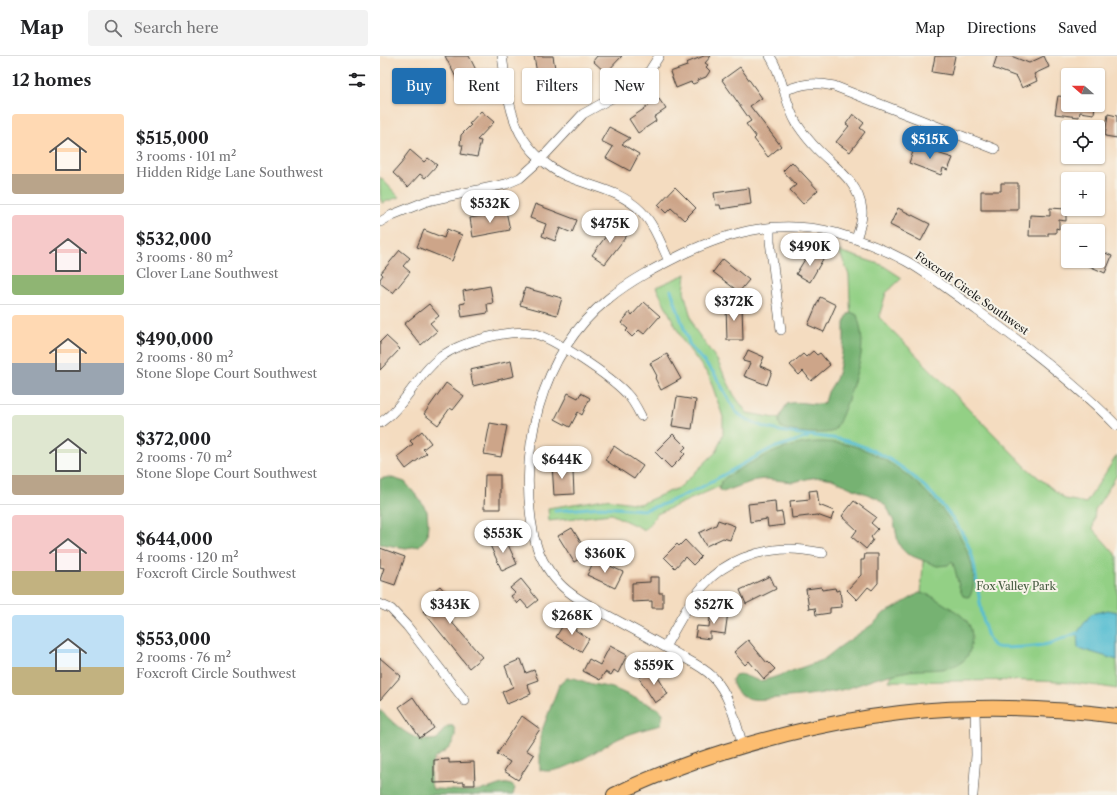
<!DOCTYPE html>
<html lang="en">
<head>
<meta charset="utf-8">
<style>
	:root { --surface:#fff; --page:#f2f2f2; --text:#202124; --muted:#757577; --line:#e0e0e0; --accent:#1f6fb2 }
	body { margin:0; font-family:"Libre Caslon Text",serif; background:var(--page); color:var(--text); height:100vh; display:flex; flex-direction:column; font-size:15px; white-space:nowrap }
	* { box-sizing:border-box; margin:0 }
	p { font-size:13px; color:var(--muted) }
	.icon { flex:none; width:22px; height:22px; fill:none; stroke:currentColor; stroke-width:2; stroke-linecap:round; stroke-linejoin:round }
	.map { position:relative; flex:1; overflow:hidden }
	.panel { display:flex; flex-direction:column; background:var(--surface); width:380px }
	.panel>* { flex:none }
	.top-card { position:absolute; left:12px; top:12px; width:380px; height:36px; display:flex; gap:8px }
	.needle { width:26px; rotate:290deg }
	.tools { position:absolute; left:681px; top:12px; display:grid; gap:8px }
	.tools a { display:grid; place-items:center; width:44px; height:44px; border-radius:4px; background:var(--surface); box-shadow:0 1px 3px #0004; font-size:20px }
	.price { position:absolute; translate:-50% -34px; padding:0 9px; border-radius:14px; background:#fff; color:#222; font-size:13px; line-height:26px; filter:drop-shadow(0 1px 2px #0008) }
	.price::after { content:''; position:absolute; left:50%; top:24px; width:12px; height:9px; margin-left:-6px; background:inherit; clip-path:polygon(0 0,100% 0,50% 100%) }
	.price.current { background:var(--accent); color:#fff }
	ul { padding:0; list-style:none }
	li { display:flex; align-items:center; gap:12px; height:100px; padding:0 12px }
	li+li { border-top:1px solid var(--line) }
	li span { display:grid; place-items:center; flex:none; width:112px; height:80px; border-radius:4px; color:#555 }
	li>.icon { margin-inline-start:auto }
	span .icon { width:48px; height:48px; fill:#fffc; stroke-width:1 }
	li b { font-size:17px }
	h2 { display:flex; justify-content:space-between; align-items:center; height:48px; padding:0 12px; font-size:17px }
	.tag { padding:0 14px; border-radius:4px; background:var(--surface); box-shadow:0 1px 3px #0004; font-size:14px; line-height:36px }
	.tag.current { background:var(--accent); color:#fff }
	header { display:flex; align-items:center; gap:24px; box-sizing:border-box; height:56px; padding:0 20px; background:var(--surface); border-bottom:1px solid var(--line) }
	header strong { font-size:19px }
	nav { display:flex; gap:22px; margin-inline-start:auto; font-size:14px }
	.search { width:280px; height:36px; background:var(--page); display:flex; align-items:center; gap:10px; box-sizing:border-box; padding:0 14px; border-radius:4px; color:var(--muted); font-size:15px }
	main { display:flex; flex:1; min-height:0 }
	.map>svg:first-child { display:block }
	.green { fill:#93d085; stroke:#587650 }
	.forest { fill:#76b272; stroke:#496747 }
	.water { fill:#54bdd1; stroke:#386c76 }
	.lines { fill:none; stroke-linecap:round; stroke-linejoin:round }
	.stream { stroke:#54bdd1; stroke-width:3 }
	.building { fill:#cda589 }
	.minor-casing { stroke:#3c3935; stroke-width:10 }
	.primary-casing { stroke:#3c3935; stroke-width:16 }
	.minor { stroke:#fff; stroke-width:9 }
	.primary { stroke:#fcbd6f; stroke-width:14 }
	.labels { text-anchor:middle; dominant-baseline:central; stroke-width:4; stroke-linejoin:round; paint-order:stroke }
	.street-label { font-size:11px; fill:#1c1c1c; stroke:#f7f3e8 }
	.park-label { font-size:11px; fill:#465b41; stroke:#f7f3e8 }
</style>
</head>
<body>
<header>
<strong>Map</strong>
<div class="search"><svg class="icon" aria-label="search" viewBox="0 0 24 24"><circle cx="10" cy="10" r="6"/><path d="M15 15l6 6"/></svg>Search here</div>
<nav><a>Map</a><a>Directions</a><a>Saved</a></nav>
</header>
<main>
<section class="panel">
<h2>12 homes<svg class="icon" aria-label="filters" viewBox="0 0 24 24"><path d="M4 7h16M4 17h16"/><circle cx="9" cy="7" r="2"/><circle cx="15" cy="17" r="2"/></svg></h2>
<ul>
<li><span style="background:linear-gradient(#ffd9b3 75%,#b9a48a 0)"><svg class="icon" aria-label="home" viewBox="0 0 24 24"><path d="M3 11l9-7 9 7M6 9v11h12V9"/></svg></span><div><b>$515,000</b><p>3 rooms · 101 m²</p><p>Hidden Ridge Lane Southwest</p></div></li>
<li><span style="background:linear-gradient(#f6c9c9 75%,#8fb573 0)"><svg class="icon" aria-label="home" viewBox="0 0 24 24"><path d="M3 11l9-7 9 7M6 9v11h12V9"/></svg></span><div><b>$532,000</b><p>3 rooms · 80 m²</p><p>Clover Lane Southwest</p></div></li>
<li><span style="background:linear-gradient(#ffd9b3 60%,#9aa5b1 0)"><svg class="icon" aria-label="home" viewBox="0 0 24 24"><path d="M3 11l9-7 9 7M6 9v11h12V9"/></svg></span><div><b>$490,000</b><p>2 rooms · 80 m²</p><p>Stone Slope Court Southwest</p></div></li>
<li><span style="background:linear-gradient(#dfe7d0 75%,#b9a48a 0)"><svg class="icon" aria-label="home" viewBox="0 0 24 24"><path d="M3 11l9-7 9 7M6 9v11h12V9"/></svg></span><div><b>$372,000</b><p>2 rooms · 70 m²</p><p>Stone Slope Court Southwest</p></div></li>
<li><span style="background:linear-gradient(#f6c9c9 70%,#c2b280 0)"><svg class="icon" aria-label="home" viewBox="0 0 24 24"><path d="M3 11l9-7 9 7M6 9v11h12V9"/></svg></span><div><b>$644,000</b><p>4 rooms · 120 m²</p><p>Foxcroft Circle Southwest</p></div></li>
<li><span style="background:linear-gradient(#bfe0f5 65%,#c2b280 0)"><svg class="icon" aria-label="home" viewBox="0 0 24 24"><path d="M3 11l9-7 9 7M6 9v11h12V9"/></svg></span><div><b>$553,000</b><p>2 rooms · 76 m²</p><p>Foxcroft Circle Southwest</p></div></li>
</ul>
</section>
<div class="map">
<svg width="737" height="739" viewBox="0 0 737 739">
	<rect width="100%" height="100%" fill="#f7f3e8"/>
	<filter id="ink" filterUnits="userSpaceOnUse"><feTurbulence type="fractalNoise" baseFrequency=".025" numOctaves="2"/><feDisplacementMap in="SourceGraphic" scale="8" xChannelSelector="R" yChannelSelector="G"/><feConvolveMatrix kernelMatrix="1 2 1 2 8 2 1 2 1" color-interpolation-filters="sRGB"/></filter>
	<filter id="wash" filterUnits="userSpaceOnUse"><feTurbulence type="fractalNoise" baseFrequency=".012" numOctaves="4" result="noise"/><feDisplacementMap in="SourceGraphic" scale="16" xChannelSelector="R" yChannelSelector="G"/><feGaussianBlur stdDeviation="0.9" result="paint"/><feColorMatrix in="noise" values="0 0 0 0 0 0 0 0 0 0 0 0 0 0 0 0 0 1.4 0 .05"/><feComposite in="paint" operator="in"/></filter>
	<g filter="url(#wash)">
		<rect width="100%" height="100%" fill="#f4dcc0"/>
		<!-- green -->
		<path class="green" d="M0,121L19,141L2,147L0,138Z
			M459,195L502,209L522,222L506,237L499,261L648,413L685,443L706,447L737,399V419L715,454L713,473L737,500V633C662,619 585,627 509,625L539,572L544,490L505,439L438,408L381,412L277,458L265,474L231,458L169,465L168,452L225,443L260,448L300,431L336,396L343,378V361L329,320L303,285L276,231L306,218L304,236L314,272L337,304L354,339L367,357L401,363L446,365L472,294L469,219Z"/>
		<!-- forest -->
		<path class="forest" d="M473,257L477,259C481,271 483,285 481,298C480,309 461,370 453,375C447,379 404,377 400,370C396,364 404,353 407,348C422,343 435,352 445,346L448,336L456,323L459,314L464,286V267L468,258Z
			M437,386C452,386 466,387 480,392C523,408 570,452 587,495C593,509 597,525 590,540L587,541L583,540C577,529 577,516 572,505L568,509L557,510L527,498L521,492L518,486L514,466L509,455L504,448L497,442L471,432L452,423L442,421L431,422L413,426L385,423L376,424L343,436L339,433L341,426L346,421C375,404 403,388 437,386Z
			M9,421L25,426L40,444L47,455L48,467L47,481L39,490L26,492L0,488V423Z
			M539,537C552,539 551,540 561,546C579,558 596,564 591,589C590,595 588,601 583,605C566,618 544,611 524,616C514,618 504,620 495,623C485,626 476,630 466,633C443,638 420,640 397,642C385,643 372,646 361,639C356,636 353,629 352,624L355,619L360,618L380,625L392,622L443,604L458,592L493,568L504,557L513,553Z
			M187,622H194L212,628L233,632L277,652L283,657L281,669C268,672 255,676 242,681C221,690 183,721 160,714V691L161,677L179,629Z
			M0,654C12,665 27,682 45,684C49,684 53,684 57,683C63,677 63,668 73,670C79,679 71,692 63,697C60,699 57,700 55,702C49,709 49,725 53,733C70,733 89,737 106,733C116,731 127,723 135,732L133,739H0Z"/>
		<!-- water -->
		<path class="water" d="M728,554L737,556V604L698,592L697,577L711,558Z"/>
		<g class="lines">
			<!-- stream -->
			<path class="stream" d="M291,234L310,290L334,317L356,356C381,377 421,378 452,382C473,385 496,395 514,406C546,427 587,470 594,508C597,523 603,584 614,590C622,594 659,590 668,588C678,585 687,581 697,577
				M175,455L221,451L264,454L284,448L320,432L390,393L428,381"/>
		</g>
		<g id="blocks">
			<!-- building -->
			<path class="building" d="M65,0H89L104,30L85,39Z
				M154,0H173L177,25L159,29Z
				M217,0H242L226,17L213,5Z
				M324,0H331L325,7L328,9L326,11L330,15L326,21L318,24V26L313,28L311,26L296,32L290,16L307,10L306,7Z
				M555,0H575L571,19L552,16Z
				M617,0H631L649,7L664,0L669,11L654,18L657,25L642,32L637,21L613,12Z
				M360,11L382,42L370,50L401,90L388,101L374,83L376,81L366,68L371,65L342,24Z
				M678,40L688,41V49H715L714,58L700,56L699,61L675,58Z
				M279,43L286,53L274,61L276,65L258,77L249,63Z
				M101,55L114,66L97,84L101,85L97,101L81,98L83,89H80L81,79L91,69L89,68Z
				M473,58L484,67L480,72L485,76L470,96L456,86L469,70L466,68Z
				M728,58L737,60V82L725,80Z
				M229,71L250,82L242,88L259,98L250,115L226,102L233,91L221,85Z
				M535,90L573,102L568,114L563,112L561,119L529,107Z
				M30,94L44,106L48,102L57,109L45,122L40,118L28,131L13,117L25,103L24,102Z
				M412,106L438,134L423,148L410,134L416,129L403,115Z
				M621,127H638V154H601V135H621Z
				M295,131L316,152L304,164L291,152L286,157L278,149Z
				M369,132L371,148L341,153L340,149H336L334,137Z
				M155,148L197,164L192,177L180,172L175,185L162,180L166,168L150,162Z
				M518,152L550,168L541,185L510,169Z
				M670,152L686,153V165L679,164V173L676,172V177H668V180H649L650,159L670,160Z
				M126,155L130,174L93,181L90,162Z
				M235,168L248,178L225,208L212,199Z
				M67,173L82,179L72,205L37,191L44,174L64,182Z
				M20,194L30,202L23,210L30,216L13,237L0,227V223L3,219L1,217Z
				M430,195L443,203L430,226L416,218Z
				M718,195L721,197V195L732,200L725,217L698,205H718Z
				M343,203L369,224L359,236L333,216Z
				M110,230L113,247L107,248L108,257L82,261L80,248L85,247L83,235Z
				M145,232L182,242L177,259L140,249Z
				M440,241L456,249L444,276L428,269Z
				M264,246L280,260L264,278L259,274L252,281L246,275L248,273L241,267L250,256L252,259Z
				M49,248L59,260L50,267L57,275L41,289L24,268Z
				M346,249H362L363,284H347Z
				M6,280L20,293L0,314V286Z
				M368,294L384,301L380,310L392,315L387,329L364,320L370,307L363,305Z
				M433,295L437,299L440,297L450,309L431,325L423,315L419,319L410,309L423,298L426,301Z
				M287,298L301,323L281,334L275,322L277,320L270,307Z
				M131,305L134,320L93,330L90,314Z
				M66,327L84,340L73,354L70,352L58,369L44,358Z
				M188,337L198,342L201,337L210,342L202,359L198,356L190,371L175,363Z
				M297,341L316,344L312,373L292,370Z
				M110,367L127,370L121,401L104,398Z
				M42,375L51,387L43,393L47,397L26,413L17,401L33,388L30,385Z
				M293,378L306,391L302,395L305,398L291,412L275,396Z
				M234,390L263,410L254,423L225,404Z
				M185,407L186,416H193L194,438L174,439L172,408Z
				M105,419H120V453H104Z
				M437,434L439,449L454,455L451,464L437,459L412,462L410,445L430,443L429,435Z
				M395,445L396,457L402,456L404,469L388,471L387,463L370,466L368,448Z
				M474,445L496,461L491,467L498,473L491,481L493,484L486,493L472,481L477,474L462,460Z
				M338,464L355,470L350,484L343,482L326,490L319,477L336,469Z
				M192,472L208,498L194,506L178,480Z
				M124,480L137,508L122,515L109,487Z
				M305,484L321,501L313,509L305,501L295,512L284,501L297,488L299,490Z
				M0,492L25,501L15,529L0,524L4,512L0,511Z
				M485,498H498V527L492,534L488,531L477,544L467,534L481,519V504H484Z
				M215,503L243,516L235,532L207,519Z
				M390,520L396,533L366,548L360,534Z
				M270,521H279V537H283V552H272V545L252,546V527L270,526Z
				M141,523L158,544L148,552L141,544L137,548L131,540L135,537L130,532Z
				M60,530L80,553L69,563L102,601L89,612L43,555L52,548L46,541Z
				M441,531L442,534L455,532L456,535L460,534L462,551L450,552V557L436,559L435,552L429,553L426,533Z
				M331,554L348,556L345,578L330,576V583L315,581L317,570L329,571Z
				M186,564L197,570L195,574L209,583L201,596L176,581Z
				M368,584L387,607L388,606L395,613L384,623L369,605L365,609L354,596Z
				M230,590L247,599L238,617L234,614L231,619L225,616L220,624L203,615L209,603L220,609Z
				M0,602L21,620L0,644Z
				M141,603L146,617L154,614L158,624L147,628L151,638L127,648L122,636L133,631L125,610Z
				M273,613L288,638L275,647L259,622Z
				M33,641L54,672L40,682L19,651Z
				M142,660L160,673L146,694L154,699L138,724L124,715L130,706L117,698Z
				M69,703V707L94,706L95,729H84V726L54,727V704Z"/>
		</g>
	</g>
	<g filter="url(#ink)">
		<use href="#blocks" fill-opacity="0" stroke="#3c3935" stroke-width="1"/>
		<g class="lines">
			<!-- minor casing -->
			<g class="minor-casing">
				<path id="minor" d="M122,0C126,25 128,54 140,77C150,95 168,112 186,120C212,131 240,134 261,155C274,168 281,188 289,205
					M390,0C404,21 404,47 417,68C423,77 430,86 438,94C456,112 479,126 482,154C483,164 479,174 476,183
					M404,35C423,27 435,26 454,30L615,93
					M0,166L12,159L47,145L126,128L140,122L161,103L203,58L255,29L267,19L279,0
					M390,172V185L401,274
					M0,367C5,363 10,360 14,355C31,338 42,314 62,300C81,286 129,273 152,277C173,281 231,321 246,337C253,344 257,352 261,360
					M0,548L11,553L27,570L85,645
					M285,591C297,570 308,547 324,529C344,505 380,493 410,493C421,493 432,495 443,497
					M363,690C356,667 350,639 333,621C323,611 310,605 299,599C275,585 251,572 227,559C211,550 192,541 179,527C167,514 158,498 154,481C137,396 159,299 228,243C251,224 277,211 303,198C353,174 401,163 456,177C480,184 504,193 526,205C551,219 574,238 598,255C647,290 695,327 737,370
					M593,739L596,699L595,652"/>
			</g>
			<!-- primary casing -->
			<g class="primary-casing">
				<path id="primary" d="M234,739C270,721 308,707 346,695C427,670 511,653 595,652C643,651 690,654 737,660"/>
			</g>
			<!-- minor -->
			<use href="#minor" class="minor"/>
			<!-- primary -->
			<use href="#primary" class="primary"/>
		</g>
	</g>
	<g class="labels">
		<!-- street labels -->
		<g class="street-label">
			<text transform="translate(592 237) rotate(35)">Foxcroft Circle Southwest</text>
		</g>
		<!-- park labels -->
		<g class="park-label">
			<text x="636" y="530">Fox Valley Park</text>
		</g>
	</g>
</svg>
<div class="tools">
<a><svg class="needle" viewBox="-14 -14 28 28"><path d="M0-13l5 13h-10z" fill="#e53935"/><path d="M0 13l5-13h-10z" fill="#757577"/></svg></a>
<a><svg class="icon" aria-label="locate" viewBox="0 0 24 24"><circle cx="12" cy="12" r="6"/><path d="M12 2v4M12 18v4M2 12h4M18 12h4"/></svg></a>
<a>+</a>
<a>−</a>
</div>
<b class="price current" style="left:550px;top:104px">$515K</b>
<b class="price" style="left:110px;top:168px">$532K</b>
<b class="price" style="left:230px;top:188px">$475K</b>
<b class="price" style="left:430px;top:211px">$490K</b>
<b class="price" style="left:354px;top:266px">$372K</b>
<b class="price" style="left:182px;top:424px">$644K</b>
<b class="price" style="left:123px;top:498px">$553K</b>
<b class="price" style="left:225px;top:518px">$360K</b>
<b class="price" style="left:70px;top:569px">$343K</b>
<b class="price" style="left:334px;top:569px">$527K</b>
<b class="price" style="left:192px;top:580px">$268K</b>
<b class="price" style="left:274px;top:630px">$559K</b>
<div class="top-card">
<a class="tag current">Buy</a>
<a class="tag">Rent</a>
<a class="tag">Filters</a>
<a class="tag">New</a>
</div>
</div>
</main>
</body>
</html>
